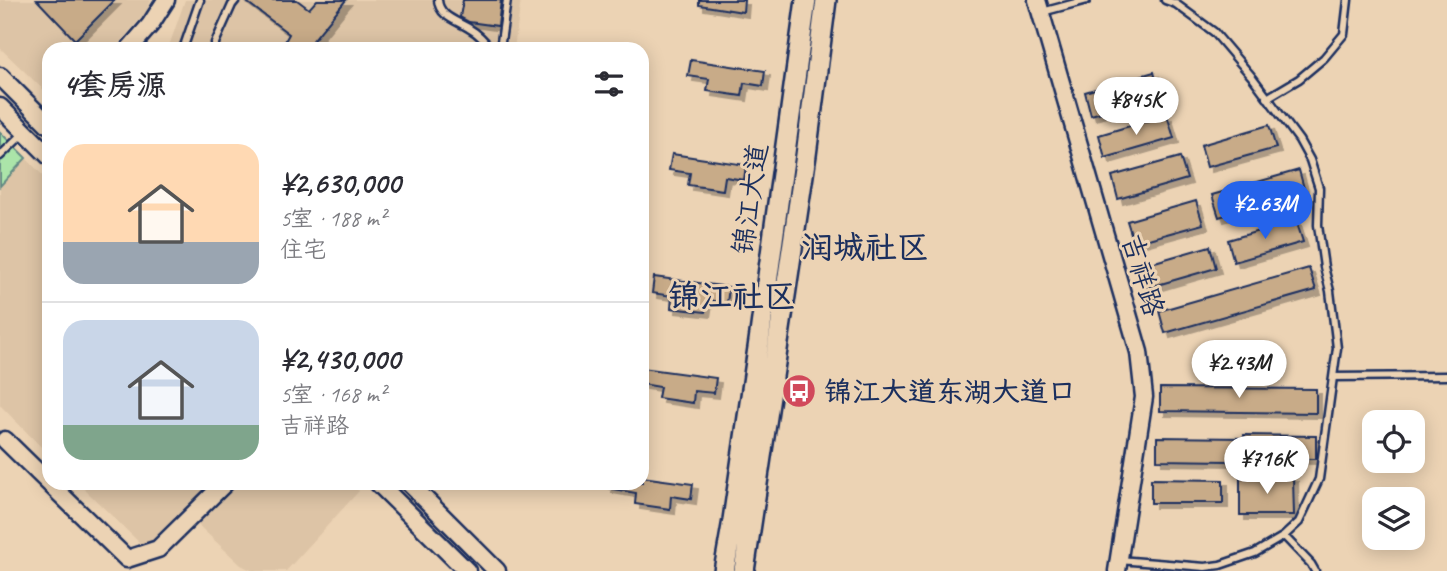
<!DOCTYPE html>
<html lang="zh">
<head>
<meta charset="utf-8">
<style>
	:root { --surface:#fff; --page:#f2f2f3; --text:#2b2b33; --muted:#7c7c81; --line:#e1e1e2; --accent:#2563eb }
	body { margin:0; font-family:Caveat,"LXGW WenKai TC",sans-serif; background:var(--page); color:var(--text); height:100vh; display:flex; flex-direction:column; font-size:26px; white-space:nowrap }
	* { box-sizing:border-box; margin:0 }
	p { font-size:23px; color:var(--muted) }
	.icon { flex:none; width:38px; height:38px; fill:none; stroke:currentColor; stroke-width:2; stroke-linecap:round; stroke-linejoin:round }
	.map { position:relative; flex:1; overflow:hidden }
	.details { position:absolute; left:42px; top:42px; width:607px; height:448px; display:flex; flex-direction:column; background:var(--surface); border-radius:21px; box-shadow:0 4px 18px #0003 }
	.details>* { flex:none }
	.buttons { position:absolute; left:1362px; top:410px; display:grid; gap:14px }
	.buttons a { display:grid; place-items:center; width:63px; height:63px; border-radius:14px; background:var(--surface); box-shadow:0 4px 18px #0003; font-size:35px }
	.price { position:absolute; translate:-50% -60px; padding:0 16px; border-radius:24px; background:#fff; color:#222; font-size:23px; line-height:46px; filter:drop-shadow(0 2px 4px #0008) }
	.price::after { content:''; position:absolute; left:50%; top:42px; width:21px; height:16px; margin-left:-10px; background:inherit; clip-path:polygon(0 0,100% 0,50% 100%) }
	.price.active { background:var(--accent); color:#fff }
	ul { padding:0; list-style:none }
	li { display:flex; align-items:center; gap:21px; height:175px; padding:0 21px }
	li+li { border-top:2px solid var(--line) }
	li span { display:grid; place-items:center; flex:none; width:196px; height:140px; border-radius:21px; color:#555 }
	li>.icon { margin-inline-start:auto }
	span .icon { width:84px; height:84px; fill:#fffc; stroke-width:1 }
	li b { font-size:30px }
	h2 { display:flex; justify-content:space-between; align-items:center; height:84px; padding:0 21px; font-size:30px }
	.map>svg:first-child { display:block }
	.built { fill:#ddc4a6 }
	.green { fill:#abe4a9; stroke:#638a84; stroke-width:2 }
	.building { fill:#c8ab88; stroke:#1b2f5e; stroke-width:2; filter:url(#shadow) }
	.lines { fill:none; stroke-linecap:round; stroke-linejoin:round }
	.lane-casing { stroke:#1b2f5e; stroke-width:11 }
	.secondary-casing { stroke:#1b2f5e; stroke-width:21 }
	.primary-casing { stroke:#1b2f5e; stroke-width:24 }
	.lane { stroke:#ecd3b4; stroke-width:6 }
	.secondary { stroke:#ecd3b4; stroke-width:16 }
	.primary { stroke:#ecd3b4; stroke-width:19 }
	.labels { text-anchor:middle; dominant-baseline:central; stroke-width:6; stroke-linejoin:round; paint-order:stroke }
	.street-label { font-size:28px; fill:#1b2f5e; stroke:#ecd3b4 }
	.poi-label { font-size:28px; font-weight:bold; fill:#1b2f5e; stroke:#ecd3b4; text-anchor:start }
	.quarter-label { font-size:32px; font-weight:bold; fill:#1b2f5e; stroke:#ecd3b4 }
</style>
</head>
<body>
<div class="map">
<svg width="1447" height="571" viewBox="0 0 1447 571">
	<defs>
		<filter id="shadow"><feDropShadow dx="5" dy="5" stdDeviation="0" flood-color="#0004"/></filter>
	</defs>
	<rect width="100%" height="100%" fill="#ecd3b4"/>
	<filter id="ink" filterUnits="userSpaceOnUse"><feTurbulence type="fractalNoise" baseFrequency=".0143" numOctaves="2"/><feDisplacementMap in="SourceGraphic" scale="14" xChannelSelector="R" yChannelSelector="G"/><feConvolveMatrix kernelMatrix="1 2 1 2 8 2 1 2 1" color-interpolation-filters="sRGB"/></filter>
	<g filter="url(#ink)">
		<!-- built -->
		<path class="built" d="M0,0H151L147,11L114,49H49V95L0,48Z
			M185,0H521L514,49H168Z
			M26,158L49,182V455L0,405V186Z
			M78,483H215L145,548Z
			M237,483H351L359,491L286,571H253L241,565L197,524Z"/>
		<!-- green -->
		<path class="green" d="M0,132L26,158L0,186Z"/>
		<!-- building -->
		<path class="building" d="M37,0H115L75,40Z
			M244,0H297L309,9L317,0H346L306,49H284V43L289,34Z
			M463,0H501L498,26L469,22L460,17Z
			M699,0H744L743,12L699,5Z
			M691,60L765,71L763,86L744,83L742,96L707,91L709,79L688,76Z
			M1154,72L1160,95L1091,115L1085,92Z
			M1167,115L1174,138L1105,158L1099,135Z
			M1269,125L1276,148L1207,167L1201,145Z
			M672,154L746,165L744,180L725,177L723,190L688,185L690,173L669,170Z
			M1180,157L1187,179L1118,199L1112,176Z
			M1299,170L1305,192L1219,217L1212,195Z
			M1196,201L1203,224L1134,243L1127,221Z
			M1296,220L1303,242L1234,262L1228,240Z
			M1210,246L1216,268L1147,288L1141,266Z
			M1309,268L1316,290L1165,333L1159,311Z
			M654,277L729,287L727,303L707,300L705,312L671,308L672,296L652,293Z
			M642,368L716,378L714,393L694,391L693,403L658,398L660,387L642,384Z
			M1160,388L1316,389V413L1160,411Z
			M1244,435L1316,436V459L1229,458V461L1157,460V437L1244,438Z
			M642,477L693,484L691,499L671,496L670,509L635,504L636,493L607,488V483H642Z
			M1293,477L1294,515H1240V478Z
			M1151,479L1223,480V503H1151Z"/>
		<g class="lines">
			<!-- lane casing -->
			<g class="lane-casing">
				<path id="lane" d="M438,0C439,17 458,21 470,29C479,34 485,41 491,49
					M1042,12L1087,0
					M183,49L200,0
					M215,49V43L232,5L236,0
					M500,49L507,0
					M1267,98L1299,79L1324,58L1344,34L1348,0
					M0,156L24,133
					M1333,377L1447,376
					M1284,536L1311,564L1315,571
					M1119,560L1205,567L1220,565L1255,553L1284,536L1299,522L1319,479L1337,348L1330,291L1324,267L1318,225L1319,188L1310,160L1299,140L1253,78L1214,32L1176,4L1165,0"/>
			</g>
			<!-- secondary casing -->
			<g class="secondary-casing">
				<path id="secondary" d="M1037,0L1139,352L1144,397L1117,571
					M129,49L150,25L166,0
					M0,76L49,125
					M0,107L49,156
					M5,440L49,483
					M49,483L127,559L158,549L225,483
					M378,483L467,571
					M409,483L497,571"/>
			</g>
			<!-- primary casing -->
			<g class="primary-casing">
				<path id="primary" d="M724,571L733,520L759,341L806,0
					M744,571L806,155L826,0"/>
			</g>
			<!-- lane -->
			<use href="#lane" class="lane"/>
			<!-- secondary -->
			<use href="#secondary" class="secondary"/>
			<!-- primary -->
			<use href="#primary" class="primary"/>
		</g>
	</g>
	<!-- icons -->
	<defs>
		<g id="bus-disc" transform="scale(1.75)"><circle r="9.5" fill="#d1495b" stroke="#ecd3b4"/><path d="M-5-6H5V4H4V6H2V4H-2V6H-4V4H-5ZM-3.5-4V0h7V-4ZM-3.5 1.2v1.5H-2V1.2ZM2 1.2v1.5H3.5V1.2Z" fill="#fff"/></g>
	</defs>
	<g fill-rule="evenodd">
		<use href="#bus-disc" x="799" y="391"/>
	</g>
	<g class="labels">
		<!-- street labels -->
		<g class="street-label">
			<text transform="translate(750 199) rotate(-82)">锦江大道</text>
			<text transform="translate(1143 275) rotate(73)">吉祥路</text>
		</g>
		<!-- poi labels -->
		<g class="poi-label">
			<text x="824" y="391">锦江大道东湖大道口</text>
		</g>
		<!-- quarter labels -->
		<g class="quarter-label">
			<text x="865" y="247">润城社区</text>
			<text x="732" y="296">锦江社区</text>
		</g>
	</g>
</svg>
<div class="buttons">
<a><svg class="icon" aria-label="locate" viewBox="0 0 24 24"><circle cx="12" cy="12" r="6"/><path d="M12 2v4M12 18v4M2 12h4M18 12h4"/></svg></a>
<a><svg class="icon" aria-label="layers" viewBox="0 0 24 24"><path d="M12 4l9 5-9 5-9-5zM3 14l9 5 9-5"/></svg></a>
</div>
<b class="price" style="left:1136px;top:137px">¥845K</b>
<b class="price active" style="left:1265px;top:241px">¥2.63M</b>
<b class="price" style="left:1239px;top:400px">¥2.43M</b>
<b class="price" style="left:1267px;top:496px">¥716K</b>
<section class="details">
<h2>4套房源<svg class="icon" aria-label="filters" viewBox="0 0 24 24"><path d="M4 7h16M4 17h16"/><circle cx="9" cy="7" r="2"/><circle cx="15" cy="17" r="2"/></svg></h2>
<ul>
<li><span style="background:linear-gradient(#ffd9b3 70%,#9aa5b1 0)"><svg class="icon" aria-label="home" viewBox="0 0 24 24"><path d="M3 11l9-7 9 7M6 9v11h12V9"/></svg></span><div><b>¥2,630,000</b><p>5室 · 188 m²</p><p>住宅</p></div></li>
<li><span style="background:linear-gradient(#c9d6e8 75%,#7fa58c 0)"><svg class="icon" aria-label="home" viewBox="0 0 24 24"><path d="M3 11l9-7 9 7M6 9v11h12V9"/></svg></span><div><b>¥2,430,000</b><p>5室 · 168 m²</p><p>吉祥路</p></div></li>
</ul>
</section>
</div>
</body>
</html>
